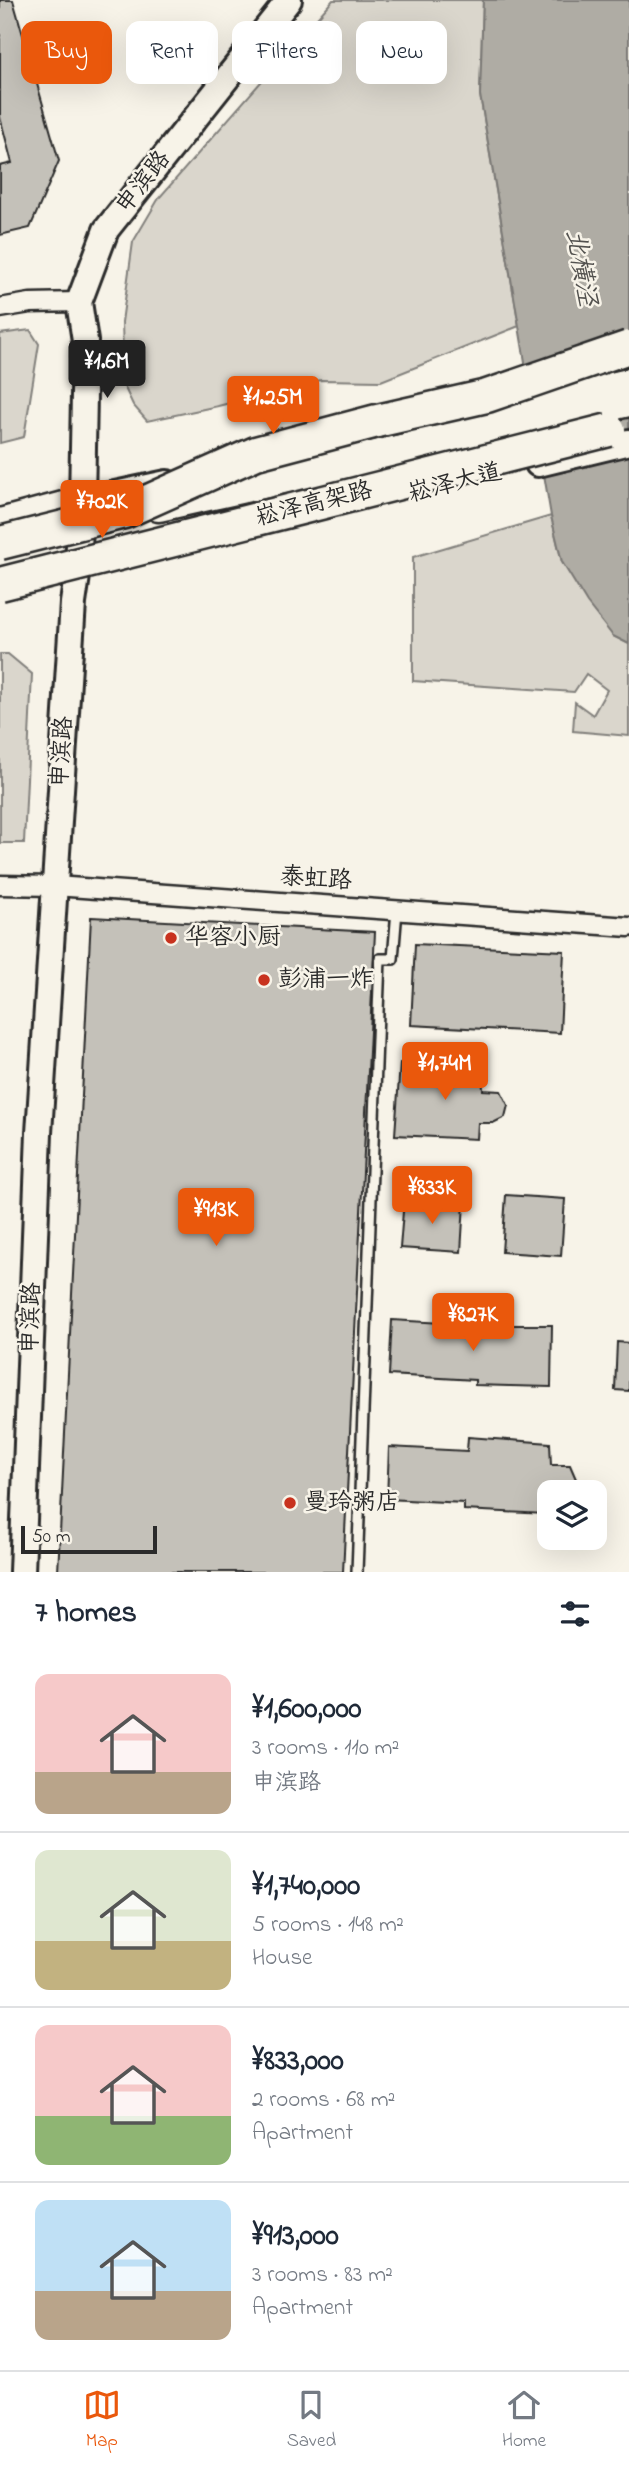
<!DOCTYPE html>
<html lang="en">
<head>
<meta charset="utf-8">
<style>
	:root { --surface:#fff; --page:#f2f2f3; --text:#1f2937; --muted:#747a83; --line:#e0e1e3; --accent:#ea580c }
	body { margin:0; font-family:"Indie Flower","LXGW WenKai TC",sans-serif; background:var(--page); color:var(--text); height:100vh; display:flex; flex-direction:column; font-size:26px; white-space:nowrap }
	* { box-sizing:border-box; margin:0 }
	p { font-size:23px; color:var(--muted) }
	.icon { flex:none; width:38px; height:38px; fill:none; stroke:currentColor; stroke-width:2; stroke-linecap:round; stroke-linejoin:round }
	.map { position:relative; height:1572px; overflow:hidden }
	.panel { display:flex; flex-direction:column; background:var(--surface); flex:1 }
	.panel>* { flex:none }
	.guide { position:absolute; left:21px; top:21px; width:588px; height:63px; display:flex; gap:14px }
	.buttons { position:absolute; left:537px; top:1480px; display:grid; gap:14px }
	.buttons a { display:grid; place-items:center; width:70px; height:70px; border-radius:14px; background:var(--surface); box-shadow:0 7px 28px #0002; font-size:35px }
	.scale { position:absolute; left:21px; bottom:18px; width:136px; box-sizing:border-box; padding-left:7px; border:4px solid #2b2b2b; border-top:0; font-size:19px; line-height:24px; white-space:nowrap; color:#2b2b2b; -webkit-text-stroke:5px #f7f3e8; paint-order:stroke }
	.price { position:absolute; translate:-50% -60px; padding:0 16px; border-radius:7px; background:var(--accent); color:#fff; font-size:23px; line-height:46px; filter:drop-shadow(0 2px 4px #0008) }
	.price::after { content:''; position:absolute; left:50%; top:42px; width:21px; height:16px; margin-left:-10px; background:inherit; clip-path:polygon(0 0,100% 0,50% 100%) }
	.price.current { background:#222; color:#fff }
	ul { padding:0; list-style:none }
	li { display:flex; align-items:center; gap:21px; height:175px; padding:0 35px }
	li+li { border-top:2px solid var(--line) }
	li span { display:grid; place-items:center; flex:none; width:196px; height:140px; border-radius:14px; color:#555 }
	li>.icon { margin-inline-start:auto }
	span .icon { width:84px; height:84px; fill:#fffc; stroke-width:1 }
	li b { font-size:30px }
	h2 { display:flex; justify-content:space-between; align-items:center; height:84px; padding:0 35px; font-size:30px }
	.tag { padding:0 24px; border-radius:14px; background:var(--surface); box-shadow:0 7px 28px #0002; font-size:24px; line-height:63px }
	.tag.current { background:var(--accent); color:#fff }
	.tabs { display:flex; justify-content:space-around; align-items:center; height:98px; border-top:2px solid var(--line); background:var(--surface); font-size:19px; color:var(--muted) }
	.tabs a { display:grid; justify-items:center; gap:4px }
	.tabs .current { color:var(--accent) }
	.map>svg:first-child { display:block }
	.green { fill:#dad6cc; stroke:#82807c; stroke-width:2 }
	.water { fill:#afaca4; stroke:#7a7874; stroke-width:2 }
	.building { fill:#c4c1b9; stroke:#2b2b2b; stroke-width:2 }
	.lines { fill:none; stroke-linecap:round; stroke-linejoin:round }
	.lane-casing { stroke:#2b2b2b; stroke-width:14 }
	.street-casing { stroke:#2b2b2b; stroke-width:23 }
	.secondary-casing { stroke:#2b2b2b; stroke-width:30 }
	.primary-casing { stroke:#2b2b2b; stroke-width:33 }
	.highway-casing { stroke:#2b2b2b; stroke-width:37 }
	.lane { stroke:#f7f3e8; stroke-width:9 }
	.street { stroke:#f7f3e8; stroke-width:18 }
	.secondary { stroke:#f7f3e8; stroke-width:24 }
	.primary { stroke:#f7f3e8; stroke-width:28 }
	.highway { stroke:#f7f3e8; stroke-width:32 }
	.highway-bridge-casing { stroke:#2b2b2b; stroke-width:37; stroke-linecap:butt }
	.highway-bridge { stroke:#f7f3e8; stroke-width:32 }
	.poi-dot { fill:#c8321e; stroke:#f7f3e8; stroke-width:2.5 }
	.labels { text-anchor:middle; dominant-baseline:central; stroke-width:5; stroke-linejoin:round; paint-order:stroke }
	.street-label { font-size:24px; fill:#2b2b2b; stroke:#f7f3e8 }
	.poi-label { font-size:24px; fill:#2b2b2b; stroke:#f7f3e8; text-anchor:start }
	.water-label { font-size:26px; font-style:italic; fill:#53524f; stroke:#f7f3e8 }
</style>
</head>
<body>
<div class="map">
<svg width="629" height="1572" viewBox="0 0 629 1572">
	<rect width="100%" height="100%" fill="#f7f3e8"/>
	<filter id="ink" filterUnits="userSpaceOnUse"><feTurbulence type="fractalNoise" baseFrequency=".0143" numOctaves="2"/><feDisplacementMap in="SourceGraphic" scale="14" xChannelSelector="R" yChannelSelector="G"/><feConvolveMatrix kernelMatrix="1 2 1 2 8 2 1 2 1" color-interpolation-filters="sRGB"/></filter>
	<g filter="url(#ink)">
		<!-- green -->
		<path class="green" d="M333,0H483L480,95L519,326L381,381L321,380L218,406L147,421L133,405L124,386L122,322L133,242L159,198Z
			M30,330L39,344L24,437L0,443V334Z
			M551,516L562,562L613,636L629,644V736L573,731L575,702L593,715L607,690L586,674L574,692L413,681V557Z
			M0,654H8L32,674L24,843H0Z"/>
		<!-- water -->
		<path class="water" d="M483,0H629V644L613,636L587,603L562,562L551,516L480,95Z"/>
		<!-- building -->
		<path class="building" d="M0,0H13L59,161L30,228L0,235V166L12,163L0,117Z
			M91,917L375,932L343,1572H58Z
			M415,944L564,951L560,1033L411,1025Z
			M400,1063L482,1069L483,1090L501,1091L508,1105L505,1117L493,1123H478L477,1139L395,1135Z
			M506,1195L565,1199L561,1256L502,1252Z
			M404,1199L464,1203L461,1252L400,1248Z
			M392,1320L476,1325H552L551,1387L475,1385V1380L389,1375Z
			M617,1342L629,1343V1391L615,1390Z
			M468,1437L550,1443L551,1465H570L576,1479L574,1493H550V1498H547L546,1514L464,1510V1503L387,1499L389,1447L467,1451Z"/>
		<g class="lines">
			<!-- lane casing -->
			<g class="lane-casing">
				<path id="lane" d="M357,1572L380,959H393L397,910"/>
			</g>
			<!-- street casing -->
			<g class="street-casing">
				<path id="street" d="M0,308L30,303L79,302
					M0,885L55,886L629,927"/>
			</g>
			<!-- secondary casing -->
			<g class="secondary-casing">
				<path id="secondary" d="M418,428L629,381
					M538,464L629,442
					M82,501L167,483
					M22,1572L39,1133L73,603L77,576L82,501L85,341L79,302L106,230L289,0"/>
			</g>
			<!-- primary casing -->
			<g class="primary-casing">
				<path id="primary" d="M0,523L82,501"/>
			</g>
			<!-- highway casing -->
			<g class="highway-casing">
				<path id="highway" d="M159,505L629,400"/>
			</g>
			<!-- lane -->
			<use href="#lane" class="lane"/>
			<!-- street -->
			<use href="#street" class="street"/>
			<!-- secondary -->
			<use href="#secondary" class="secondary"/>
			<!-- primary -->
			<use href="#primary" class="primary"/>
			<!-- highway -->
			<use href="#highway" class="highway"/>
			<!-- highway-bridge casing -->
			<g class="highway-bridge-casing">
				<path id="highway-bridge" d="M0,543L124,512L256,453L377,421L487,396L629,347
					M0,584L609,430"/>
			</g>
			<!-- highway-bridge -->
			<use href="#highway-bridge" class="highway-bridge"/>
		</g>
	</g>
	<!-- markers -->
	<g class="poi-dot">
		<circle cx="171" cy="938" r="7"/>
		<circle cx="264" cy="980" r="7"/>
		<circle cx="290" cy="1503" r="7"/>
	</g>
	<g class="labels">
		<!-- street labels -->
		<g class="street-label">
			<text transform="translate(144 183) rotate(-52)">申滨路</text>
			<text transform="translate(455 484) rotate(-14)">崧泽大道</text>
			<text transform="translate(314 505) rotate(-14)">崧泽高架路</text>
			<text transform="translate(63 752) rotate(-86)">申滨路</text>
			<text transform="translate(316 880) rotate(4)">泰虹路</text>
			<text transform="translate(32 1318) rotate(-88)">申滨路</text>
		</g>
		<!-- poi labels -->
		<g class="poi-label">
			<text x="185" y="938">华容小厨</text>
			<text x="278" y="980">彭浦一炸</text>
			<text x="304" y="1503">曼玲粥店</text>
		</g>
		<!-- water labels -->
		<g class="water-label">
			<text transform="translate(580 268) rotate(80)">北横泾</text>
		</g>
	</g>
</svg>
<div class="buttons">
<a><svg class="icon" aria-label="layers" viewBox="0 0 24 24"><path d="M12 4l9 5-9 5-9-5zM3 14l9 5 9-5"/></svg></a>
</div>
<div class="scale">50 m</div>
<b class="price current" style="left:107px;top:400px">¥1.6M</b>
<b class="price" style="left:273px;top:436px">¥1.25M</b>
<b class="price" style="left:102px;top:540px">¥702K</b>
<b class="price" style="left:445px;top:1102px">¥1.74M</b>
<b class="price" style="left:432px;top:1226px">¥833K</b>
<b class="price" style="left:216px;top:1248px">¥913K</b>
<b class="price" style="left:473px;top:1353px">¥827K</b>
<div class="guide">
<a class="tag current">Buy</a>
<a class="tag">Rent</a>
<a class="tag">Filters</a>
<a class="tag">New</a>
</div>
</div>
<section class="panel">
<h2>7 homes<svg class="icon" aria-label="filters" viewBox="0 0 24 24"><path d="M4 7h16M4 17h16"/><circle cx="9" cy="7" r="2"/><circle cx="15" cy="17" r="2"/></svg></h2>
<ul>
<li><span style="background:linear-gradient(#f6c9c9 70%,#b9a48a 0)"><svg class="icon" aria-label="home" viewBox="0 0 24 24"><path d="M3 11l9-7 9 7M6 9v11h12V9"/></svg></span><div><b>¥1,600,000</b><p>3 rooms · 110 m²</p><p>申滨路</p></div></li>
<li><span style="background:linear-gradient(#dfe7d0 65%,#c2b280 0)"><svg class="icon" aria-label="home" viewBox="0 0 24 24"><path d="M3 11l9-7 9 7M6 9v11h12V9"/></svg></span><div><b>¥1,740,000</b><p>5 rooms · 148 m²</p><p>House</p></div></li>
<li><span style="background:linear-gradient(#f6c9c9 65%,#8fb573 0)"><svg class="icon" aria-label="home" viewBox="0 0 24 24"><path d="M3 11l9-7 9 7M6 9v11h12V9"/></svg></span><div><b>¥833,000</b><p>2 rooms · 68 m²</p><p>Apartment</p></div></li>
<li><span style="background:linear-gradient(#bfe0f5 65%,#b9a48a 0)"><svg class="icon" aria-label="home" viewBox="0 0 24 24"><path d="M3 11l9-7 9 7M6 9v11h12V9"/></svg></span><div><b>¥913,000</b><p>3 rooms · 83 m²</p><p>Apartment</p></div></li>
</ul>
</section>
<nav class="tabs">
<a class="current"><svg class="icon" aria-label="map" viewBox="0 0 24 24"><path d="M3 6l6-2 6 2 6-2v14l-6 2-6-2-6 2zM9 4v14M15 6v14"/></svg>Map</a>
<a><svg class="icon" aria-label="saved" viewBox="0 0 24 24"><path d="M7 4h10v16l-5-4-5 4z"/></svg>Saved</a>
<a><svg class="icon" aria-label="home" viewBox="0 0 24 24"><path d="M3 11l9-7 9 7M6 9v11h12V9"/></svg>Home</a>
</nav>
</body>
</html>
